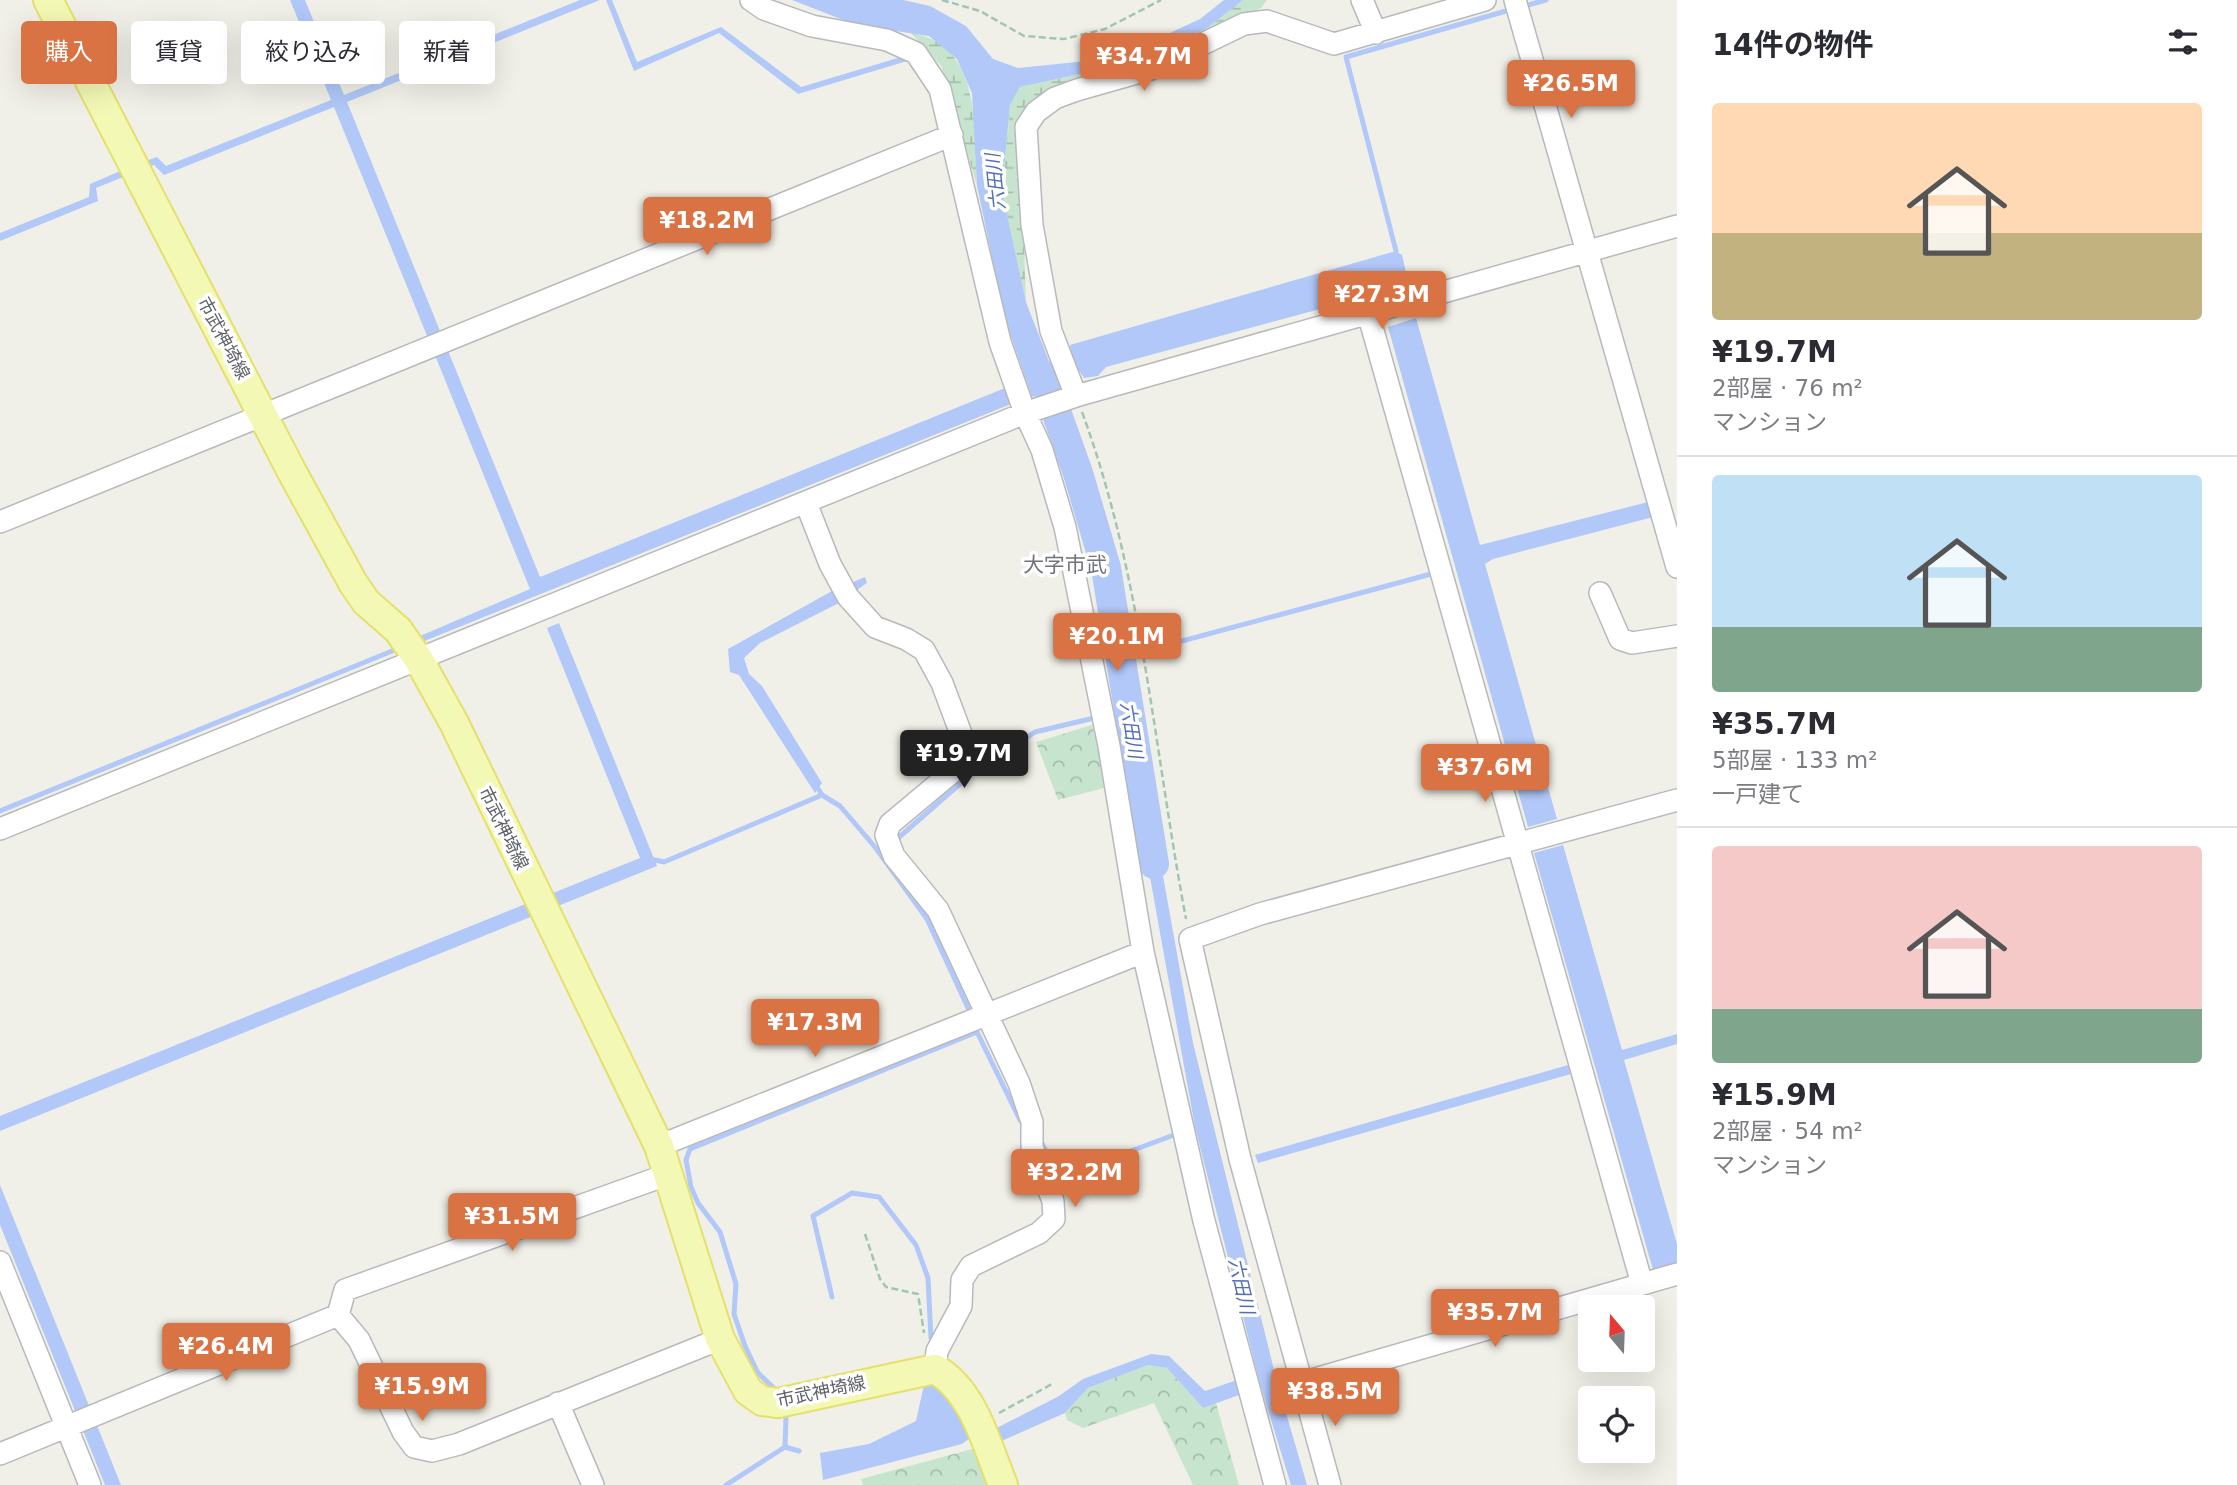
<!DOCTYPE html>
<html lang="ja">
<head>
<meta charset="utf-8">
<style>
	:root { --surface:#fff; --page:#f2f2f3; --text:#2b2b33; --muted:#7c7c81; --line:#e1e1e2; --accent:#da7344 }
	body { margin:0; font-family:"DejaVu Sans","Noto Sans JP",sans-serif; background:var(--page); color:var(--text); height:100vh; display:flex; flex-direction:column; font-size:26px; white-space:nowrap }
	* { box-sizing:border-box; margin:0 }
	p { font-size:23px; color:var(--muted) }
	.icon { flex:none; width:38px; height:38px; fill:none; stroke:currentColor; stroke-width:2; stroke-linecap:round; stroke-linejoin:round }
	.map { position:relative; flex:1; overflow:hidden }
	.sheet { display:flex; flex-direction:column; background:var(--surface); width:560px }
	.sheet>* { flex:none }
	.hud { position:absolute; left:21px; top:21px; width:665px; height:63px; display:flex; gap:14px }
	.needle { width:46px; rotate:341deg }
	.fabs { position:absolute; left:1578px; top:1295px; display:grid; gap:14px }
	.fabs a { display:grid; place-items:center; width:77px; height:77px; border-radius:7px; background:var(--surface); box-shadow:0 7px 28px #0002; font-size:35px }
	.price { position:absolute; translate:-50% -60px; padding:0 16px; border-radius:7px; background:var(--accent); color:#fff; font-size:23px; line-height:46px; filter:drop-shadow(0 2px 4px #0008) }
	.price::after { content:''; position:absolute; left:50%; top:42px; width:21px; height:16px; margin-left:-10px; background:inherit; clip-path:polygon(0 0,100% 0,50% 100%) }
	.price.current { background:#222; color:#fff }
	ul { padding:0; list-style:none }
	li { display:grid; align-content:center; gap:14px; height:371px; padding:0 35px }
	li+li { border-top:2px solid var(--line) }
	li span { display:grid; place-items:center; height:217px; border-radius:7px; color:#555 }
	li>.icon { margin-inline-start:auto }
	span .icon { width:126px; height:126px; fill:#fffc; stroke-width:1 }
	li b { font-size:30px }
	h2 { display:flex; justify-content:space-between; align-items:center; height:84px; padding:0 35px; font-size:30px }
	.tag { padding:0 24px; border-radius:7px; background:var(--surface); box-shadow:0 7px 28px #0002; font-size:24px; line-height:63px }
	.tag.current { background:var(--accent); color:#fff }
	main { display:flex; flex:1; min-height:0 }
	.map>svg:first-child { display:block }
	.forest { fill:url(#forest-crowns) }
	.wetland { fill:url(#wetland-marsh) }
	.water { fill:#b1c8f8 }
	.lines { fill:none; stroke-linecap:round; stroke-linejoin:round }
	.stream { stroke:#b1c8f8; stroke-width:5 }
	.river { stroke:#b1c8f8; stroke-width:30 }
	.minor-casing { stroke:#b8b9bd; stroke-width:24 }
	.major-casing { stroke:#e5e06c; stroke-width:32 }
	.path { stroke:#a1c5b4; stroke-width:2.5; stroke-dasharray:7 3.5; stroke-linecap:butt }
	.minor { stroke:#fff; stroke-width:21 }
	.major { stroke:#f3f8b5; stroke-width:28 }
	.labels { text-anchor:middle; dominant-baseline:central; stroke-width:7; stroke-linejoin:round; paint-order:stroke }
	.street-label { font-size:18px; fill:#5f6167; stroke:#fff }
	.water-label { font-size:19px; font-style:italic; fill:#546eba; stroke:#fff }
	.quarter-label { font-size:21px; fill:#707379; stroke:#fff }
</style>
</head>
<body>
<main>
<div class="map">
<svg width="1677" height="1485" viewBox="0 0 1677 1485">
	<defs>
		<pattern id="forest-crowns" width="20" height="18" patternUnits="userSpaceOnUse" patternTransform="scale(1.75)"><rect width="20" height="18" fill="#c7e5ce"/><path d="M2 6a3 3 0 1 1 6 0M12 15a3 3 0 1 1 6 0" fill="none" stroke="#a5bdab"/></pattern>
		<pattern id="wetland-marsh" width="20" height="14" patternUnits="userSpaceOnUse" patternTransform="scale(1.75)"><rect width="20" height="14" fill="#c7e5ce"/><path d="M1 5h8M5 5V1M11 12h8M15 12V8" fill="none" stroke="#a5bdab"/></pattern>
	</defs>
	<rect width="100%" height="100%" fill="#f0f0e8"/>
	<!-- forest -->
	<path class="forest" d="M1092,725L1108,787L1058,800L1036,742Z
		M1148,1365L1167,1368L1203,1408L1216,1403L1239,1485H1193L1154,1403L1083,1428L1067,1420L1065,1413L1088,1388Z
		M976,1448L991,1485H863L861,1479Z"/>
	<!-- wetland -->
	<path class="wetland" d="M1243,0H1267L1261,8L1152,63L1020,119L1026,302L1002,191L1010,105L1020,87L1121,65L1206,29Z
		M911,33C983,44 974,131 977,186L942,67Z"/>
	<!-- water -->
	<path class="water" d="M290,0H305L344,95L580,0H600L347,102L540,577L1005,388L1011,404L422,642L420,636L530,589L334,107L164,175L154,165L146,167L143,162L157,157L166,166L331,100Z
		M606,0H612L637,62L721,27L801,87L901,57L907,61L798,94L719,33L634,71Z
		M792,0H903L930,6L966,26L993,59L1018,68L1116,58L1200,19L1224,0H1243L1206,29L1121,65L1020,87L1010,105L1002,191L1026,302L1059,387L1032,397L1005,319L977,186L972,93L957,59L929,36L856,25Z
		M125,169L128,175L96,188L98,201L0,241V233L89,197L90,184Z
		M1396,251L1402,255L1409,285L1106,367L1098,376L1084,378L1073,362L1070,345Z
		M1416,318L1480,545L1652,501L1657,516L1493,559L1485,564L1557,819L1528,827L1388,327Z
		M865,577L867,583L837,604L760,643L744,658L749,674L762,686L822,783L815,793L739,675L730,672L728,649L832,591Z
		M559,623L657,866L553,908L548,895L640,858L547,628Z
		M1153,820L1193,1043L1277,1382L1307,1485H1291L1260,1384L1195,1127L1141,827Z
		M1563,845L1622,1050L1677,1034V1044L1624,1060L1677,1244V1264L1653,1270L1534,853Z
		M528,903L533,916L0,1131V1116Z
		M1568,1065L1571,1074L1258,1163L1255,1155Z
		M0,1185L121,1485H105L0,1225Z
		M1151,1354L1169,1356L1205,1391L1237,1380L1239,1395L1203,1408L1167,1368L1148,1365L1088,1388L1065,1413L997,1443L991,1431L1059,1396L1083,1379Z
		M934,1383C953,1391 963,1419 970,1438L962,1444L823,1480L820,1453L869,1444L916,1421L924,1385Z"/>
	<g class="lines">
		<!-- stream -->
		<path class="stream" d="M1528,5L1546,0
			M1396,251L1346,57L1506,11
			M1156,648L1431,574
			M816,785L822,795L840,806L875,847L927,919L969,1010
			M0,811L397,649
			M897,839L970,775L1035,732L1090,719
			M650,859L664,862L822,795
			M1042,1143L1058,1178L1174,1135
			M832,1297L813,1216L852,1193L879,1197L916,1245L928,1278L931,1338
			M777,1391L758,1373L745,1346L734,1314L736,1284L720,1232L698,1203L691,1187L686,1160L690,1149L977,1032L1020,1120
			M785,1447L799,1451
			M726,1485L785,1447L786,1417"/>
		<!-- river -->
		<path class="river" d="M1043,375L1078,473L1106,568L1154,864"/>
		<!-- minor casing -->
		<g class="minor-casing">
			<path id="minor" d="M751,0L764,9L812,26L887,40L916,53L940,89L1000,342L1025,413L1042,450L1065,527L1109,746L1143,952
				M1362,0L1376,33
				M1515,0L1677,567
				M1368,313L1642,1284
				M1076,396L1051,331L1032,225L1026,127L1036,112L1055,98L1077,90L1151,69L1244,24L1267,21L1334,44L1485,0
				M806,503L830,564L848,597L875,627L906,639L924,650L942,683L963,739L965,756L957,768L890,824L886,835L894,856L938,910L1019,1083L1032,1122V1147L1053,1201L1054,1219L1039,1233L971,1266L962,1280L961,1306L937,1351L935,1369
				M0,522L952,135
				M1600,593L1620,639L1632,643L1677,636
				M0,829L1025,413L1076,396L1677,226
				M659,1146L1143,952L1204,1221L1275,1485
				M0,1262L90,1485
				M338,1315L359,1340L403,1432L414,1447L432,1451L459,1444L720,1339
				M338,1315L345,1290L669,1174
				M1301,1383L1677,1274
				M558,1403L593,1485
				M0,1454L338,1315
				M1330,1485L1240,1159L1190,939L1260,914L1677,800"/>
		</g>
		<!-- major casing -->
		<g class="major-casing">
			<path id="major" d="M48,0L292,472L353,583L366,602L398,630L419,660L454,723L659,1146L720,1339L748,1391L762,1401L778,1403L935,1369C974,1391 987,1446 1003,1485"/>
		</g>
		<!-- path -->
		<path class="path" d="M942,0L980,11L1024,36L1064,39L1105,29L1161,0
			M1082,412C1142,575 1154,749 1186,919
			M865,1234L880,1279L886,1287L918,1294L924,1333
			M999,1413L1052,1384"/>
		<!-- minor -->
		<use href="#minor" class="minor"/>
		<!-- major -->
		<use href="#major" class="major"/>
	</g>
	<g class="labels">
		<!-- street labels -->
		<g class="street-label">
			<text transform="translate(224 338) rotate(62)">市武神埼線</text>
			<text transform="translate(504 828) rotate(64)">市武神埼線</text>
			<text transform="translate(821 1391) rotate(-12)">市武神埼線</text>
		</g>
		<!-- water labels -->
		<g class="water-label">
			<text transform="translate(995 182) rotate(-96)">六田川</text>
			<text transform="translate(1132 730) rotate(81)">六田川</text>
			<text transform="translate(1242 1286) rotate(77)">六田川</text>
		</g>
		<!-- quarter labels -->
		<g class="quarter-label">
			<text x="1065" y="565">大字市武</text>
		</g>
	</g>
</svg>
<div class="fabs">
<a><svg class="needle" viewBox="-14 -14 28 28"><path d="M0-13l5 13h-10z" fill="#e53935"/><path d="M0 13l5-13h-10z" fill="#7c7c81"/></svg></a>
<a><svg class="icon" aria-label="locate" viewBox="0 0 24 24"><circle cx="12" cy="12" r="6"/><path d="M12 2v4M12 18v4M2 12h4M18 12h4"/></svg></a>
</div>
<b class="price" style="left:1144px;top:93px">¥34.7M</b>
<b class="price" style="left:1571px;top:120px">¥26.5M</b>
<b class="price" style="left:707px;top:257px">¥18.2M</b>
<b class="price" style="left:1382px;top:331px">¥27.3M</b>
<b class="price" style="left:1117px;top:673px">¥20.1M</b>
<b class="price current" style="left:964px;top:790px">¥19.7M</b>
<b class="price" style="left:1485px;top:804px">¥37.6M</b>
<b class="price" style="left:815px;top:1059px">¥17.3M</b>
<b class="price" style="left:1075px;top:1209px">¥32.2M</b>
<b class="price" style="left:512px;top:1253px">¥31.5M</b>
<b class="price" style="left:1495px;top:1349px">¥35.7M</b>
<b class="price" style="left:226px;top:1383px">¥26.4M</b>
<b class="price" style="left:422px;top:1423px">¥15.9M</b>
<b class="price" style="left:1335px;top:1428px">¥38.5M</b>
<div class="hud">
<a class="tag current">購入</a>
<a class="tag">賃貸</a>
<a class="tag">絞り込み</a>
<a class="tag">新着</a>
</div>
</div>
<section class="sheet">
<h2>14件の物件<svg class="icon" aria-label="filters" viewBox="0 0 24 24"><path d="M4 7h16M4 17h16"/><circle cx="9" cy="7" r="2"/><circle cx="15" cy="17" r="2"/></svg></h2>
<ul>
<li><span style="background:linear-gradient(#ffd9b3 60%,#c2b280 0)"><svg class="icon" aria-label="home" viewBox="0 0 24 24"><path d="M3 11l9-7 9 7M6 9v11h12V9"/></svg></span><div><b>¥19.7M</b><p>2部屋 · 76 m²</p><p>マンション</p></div></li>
<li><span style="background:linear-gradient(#bfe0f5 70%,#7fa58c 0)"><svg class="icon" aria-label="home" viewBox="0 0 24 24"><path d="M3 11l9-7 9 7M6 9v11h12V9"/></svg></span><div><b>¥35.7M</b><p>5部屋 · 133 m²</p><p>一戸建て</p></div></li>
<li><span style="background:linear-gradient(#f6c9c9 75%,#7fa58c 0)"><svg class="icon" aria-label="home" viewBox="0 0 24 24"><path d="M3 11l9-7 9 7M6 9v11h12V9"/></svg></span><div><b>¥15.9M</b><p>2部屋 · 54 m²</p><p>マンション</p></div></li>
</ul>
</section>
</main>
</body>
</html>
